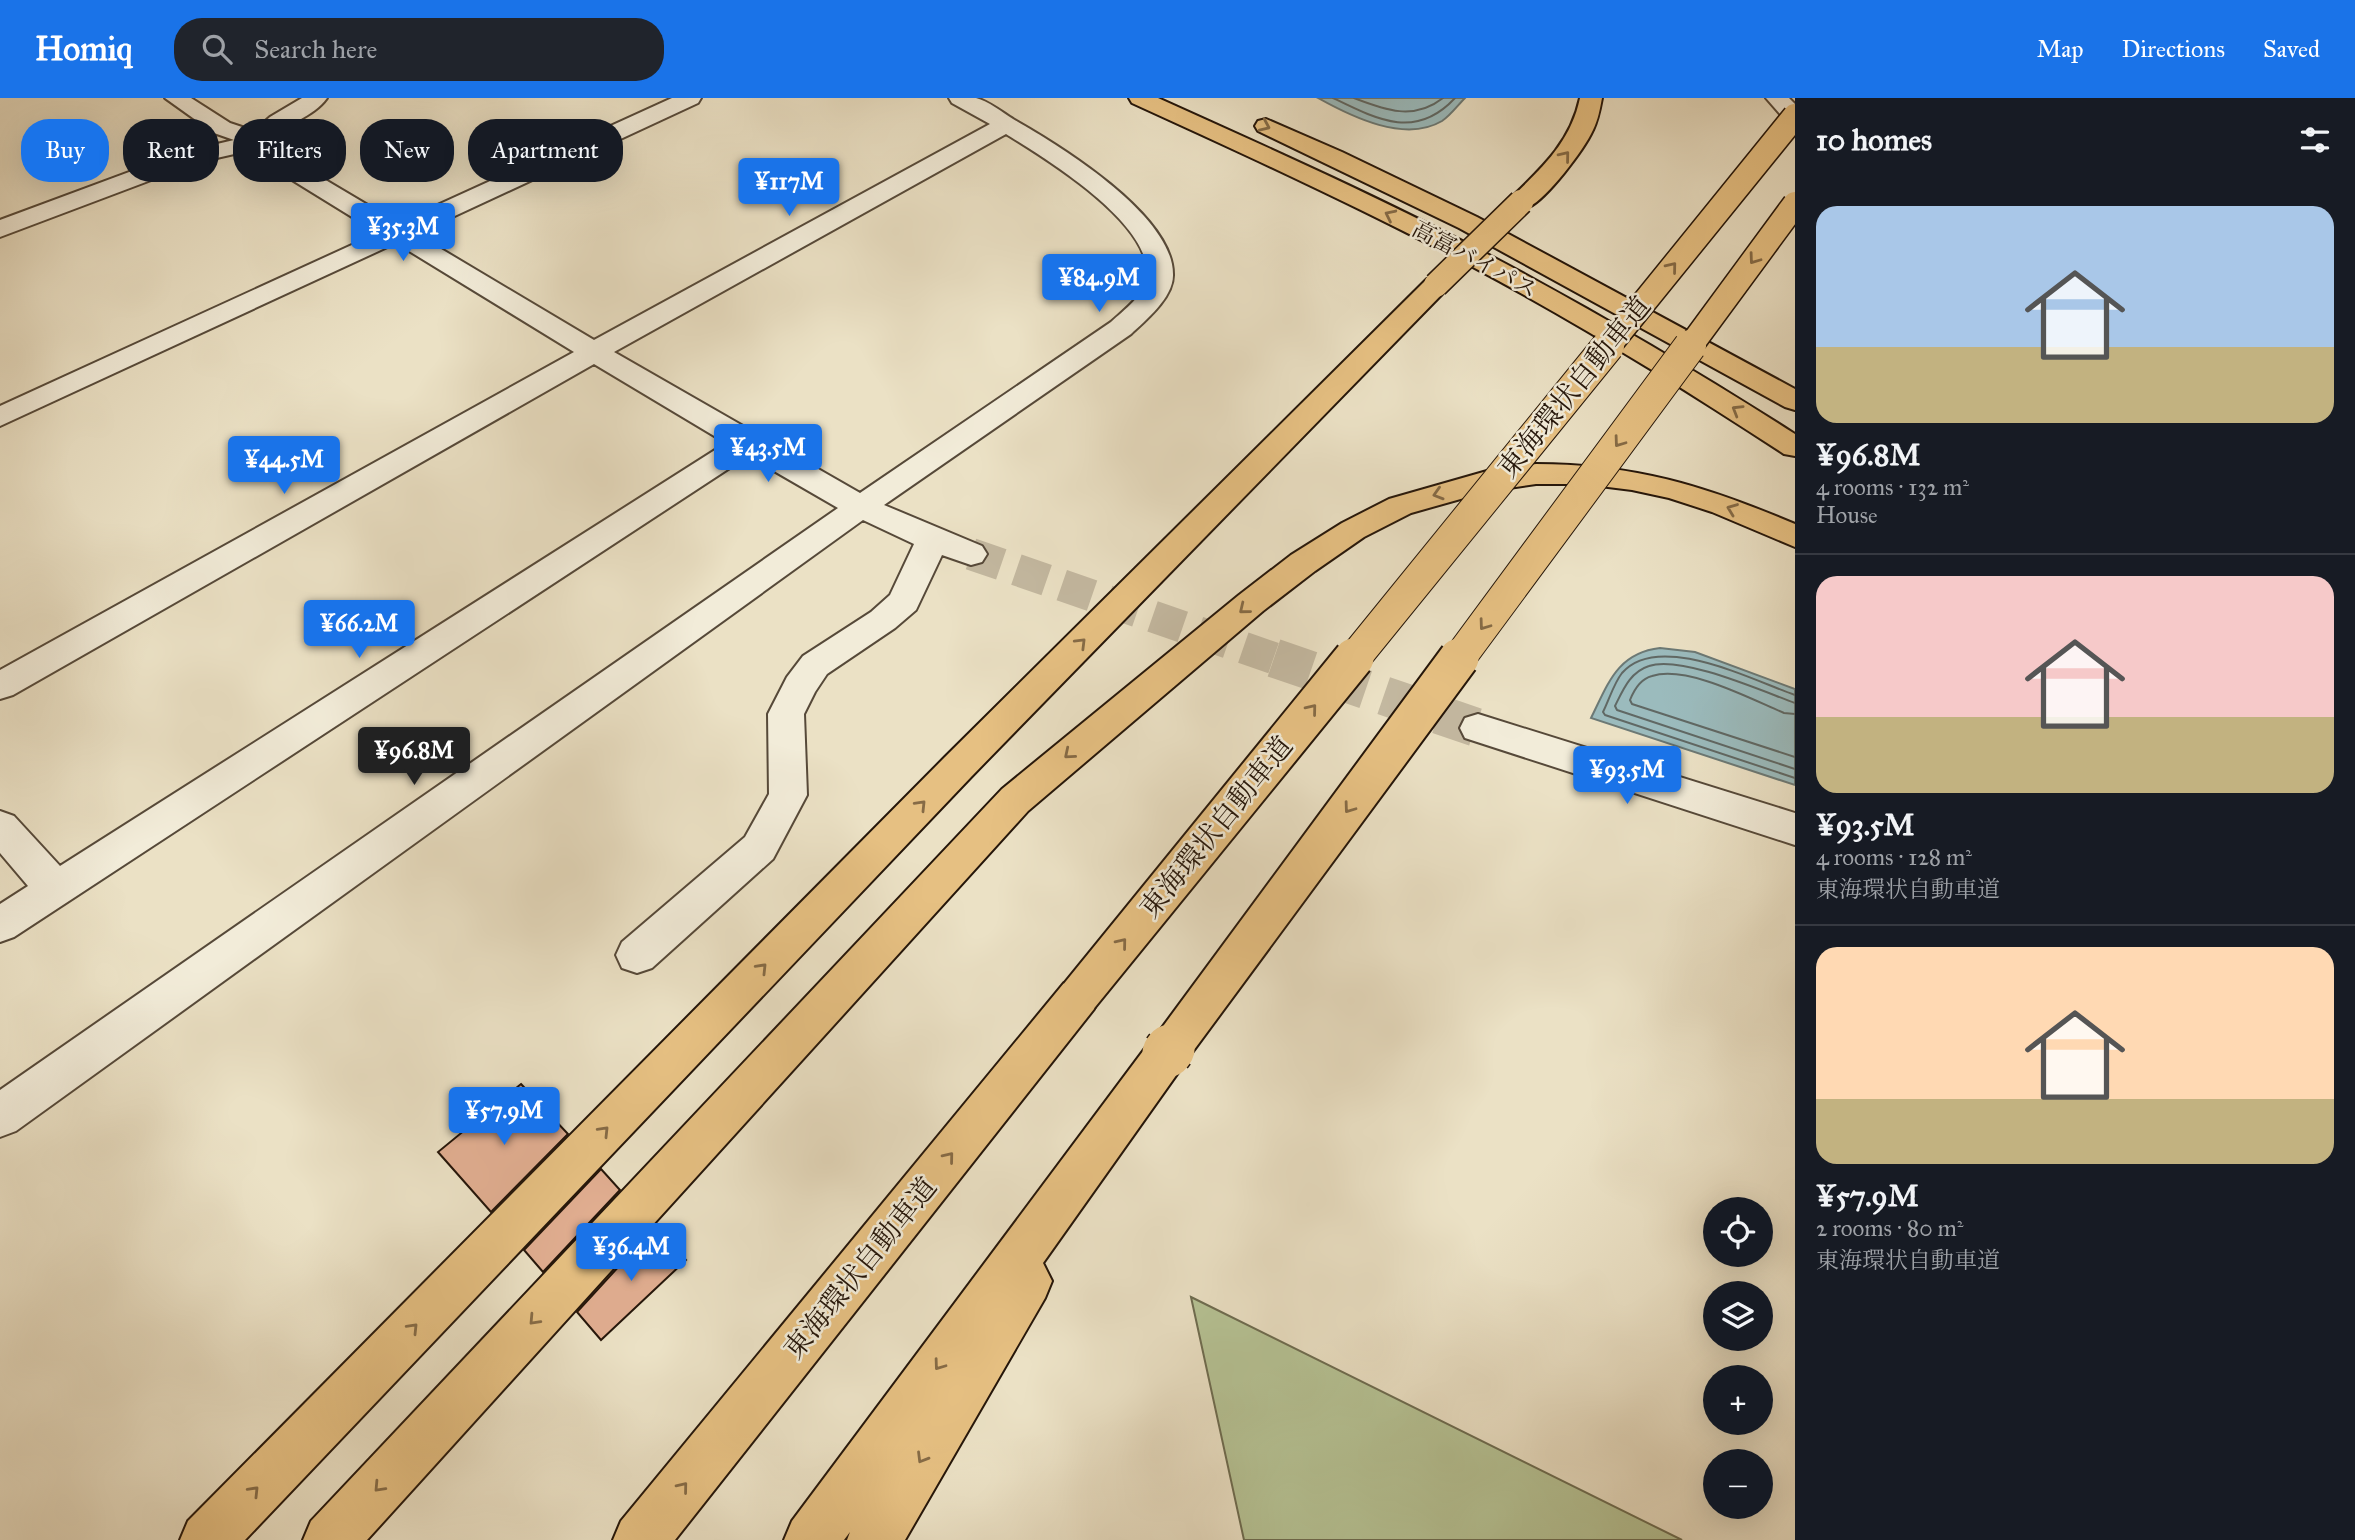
<!DOCTYPE html>
<html lang="en">
<head>
<meta charset="utf-8">
<style>
	:root { --surface:#171b24; --page:#20242c; --text:#f1f3f6; --muted:#9ea1a6; --line:#363941; --accent:#1a73e8 }
	body { margin:0; font-family:"IM FELL Great Primer","Noto Serif JP",serif; background:var(--page); color:var(--text); height:100vh; display:flex; flex-direction:column; font-size:26px; white-space:nowrap }
	* { box-sizing:border-box; margin:0 }
	p { font-size:23px; color:var(--muted) }
	.icon { flex:none; width:38px; height:38px; fill:none; stroke:currentColor; stroke-width:2; stroke-linecap:round; stroke-linejoin:round }
	.map { position:relative; flex:1; overflow:hidden }
	.side { display:flex; flex-direction:column; background:var(--surface); width:560px }
	.side>* { flex:none }
	.top-card { position:absolute; left:21px; top:21px; width:665px; height:63px; display:flex; gap:14px }
	.fabs { position:absolute; left:1703px; top:1099px; display:grid; gap:14px }
	.fabs a { display:grid; place-items:center; width:70px; height:70px; border-radius:50%; background:var(--surface); box-shadow:0 7px 28px #0002; font-size:35px }
	.price { position:absolute; translate:-50% -60px; padding:0 16px; border-radius:7px; background:var(--accent); color:#fff; font-size:23px; line-height:46px; filter:drop-shadow(0 2px 4px #0008) }
	.price::after { content:''; position:absolute; left:50%; top:42px; width:21px; height:16px; margin-left:-10px; background:inherit; clip-path:polygon(0 0,100% 0,50% 100%) }
	.price.current { background:#222; color:#fff }
	ul { padding:0; list-style:none }
	li { display:grid; align-content:center; gap:14px; height:371px; padding:0 21px }
	li+li { border-top:2px solid var(--line) }
	li span { display:grid; place-items:center; height:217px; border-radius:21px; color:#555 }
	li>.icon { margin-inline-start:auto }
	span .icon { width:126px; height:126px; fill:#fffc; stroke-width:1 }
	li b { font-size:30px }
	h2 { display:flex; justify-content:space-between; align-items:center; height:84px; padding:0 21px; font-size:30px }
	.tag { padding:0 24px; border-radius:28px; background:var(--surface); box-shadow:0 7px 28px #0002; font-size:24px; line-height:63px }
	.tag.current { background:var(--accent); color:#fff }
	header { display:flex; align-items:center; gap:42px; box-sizing:border-box; height:98px; padding:0 35px; background:var(--accent); color:#fff }
	header strong { font-size:33px }
	nav { display:flex; gap:38px; margin-inline-start:auto; font-size:24px }
	.search { width:490px; height:63px; background:var(--page); display:flex; align-items:center; gap:18px; box-sizing:border-box; padding:0 24px; border-radius:28px; color:var(--muted); font-size:26px }
	main { display:flex; flex:1; min-height:0 }
	.map>svg:first-child { display:block }
	.green { fill:#b6c395; stroke:#6e6c50; stroke-width:2 }
	.water { fill:#9bbbbd; stroke:#6c7975; stroke-width:2 }
	.lines { fill:none; stroke-linecap:round; stroke-linejoin:round }
	.shore { stroke:#606864; stroke-width:2 }
	.building { fill:#e1ae91; stroke:#25160a; stroke-width:2 }
	.minor-tunnel-far1 { stroke:#c3b8a0; stroke-width:32; stroke-dasharray:32 16; stroke-linecap:butt }
	.minor-tunnel { stroke:#c3b8a0; stroke-width:39; stroke-dasharray:39 19; stroke-linecap:butt }
	.minor-casing { stroke:#564939; stroke-width:4 }
	.highway-casing { stroke:#25160a; stroke-width:4 }
	.minor { fill:#f2ecd9; fill-rule:evenodd }
	.highway { fill:#e6c082; fill-rule:evenodd }
	.highway-bridge-far3-casing { stroke:#25160a; stroke-width:27; stroke-linecap:butt }
	.highway-bridge-far2-casing { stroke:#25160a; stroke-width:34; stroke-linecap:butt }
	.highway-bridge-far1-casing { stroke:#25160a; stroke-width:43; stroke-linecap:butt }
	.highway-bridge-casing { stroke:#25160a; stroke-width:52; stroke-linecap:butt }
	.highway-bridge-far3 { stroke:#e6c082; stroke-width:24 }
	.highway-bridge-far2 { stroke:#e6c082; stroke-width:32 }
	.highway-bridge-far1 { stroke:#e6c082; stroke-width:39 }
	.highway-bridge { stroke:#e6c082; stroke-width:49 }
	.oneway { stroke:#866b46 }
	.labels { text-anchor:middle; dominant-baseline:central; stroke-width:5; stroke-linejoin:round; paint-order:stroke }
	.far-street-label { font-size:23px; fill:#25160a; stroke:#f2ecd9 }
	.street-label { font-size:28px; fill:#25160a; stroke:#f2ecd9 }
</style>
</head>
<body>
<header>
<strong>Homiq</strong>
<div class="search"><svg class="icon" aria-label="search" viewBox="0 0 24 24"><circle cx="10" cy="10" r="6"/><path d="M15 15l6 6"/></svg>Search here</div>
<nav><a>Map</a><a>Directions</a><a>Saved</a></nav>
</header>
<main>
<div class="map">
<svg width="1795" height="1442" viewBox="0 0 1795 1442">
	<rect width="100%" height="100%" fill="#ebe1c5"/>
	<filter id="stains"><feTurbulence type="fractalNoise" baseFrequency=".00286" numOctaves="4"/><feColorMatrix values="0 0 0 0 .2 0 0 0 0 .09 0 0 0 0 .02 0 0 0 .5 -.17"/></filter>
	<radialGradient id="worn" r=".72"><stop offset=".6" stop-color="#630" stop-opacity="0"/><stop offset="1" stop-color="#630" stop-opacity=".3"/></radialGradient>
	<!-- green -->
	<path class="green" d="M1191,1199L1682,1442H1244Z"/>
	<!-- water -->
	<path class="water" d="M1318,0H1465C1458,7 1450,18 1442,23C1405,45 1352,19 1318,0Z
		M1660,550L1695,554L1795,591V687L1591,620C1608,586 1617,555 1660,550Z"/>
	<g class="lines">
		<!-- shore -->
		<path class="shore" d="M1333,0C1378,22 1416,42 1455,0
			M1354,0C1385,12 1414,23 1443,0
			M1795,597C1752,582 1658,533 1622,575C1614,585 1609,602 1603,614L1605,617L1795,680
			M1795,605C1762,593 1681,557 1649,568C1630,574 1623,592 1615,608L1617,612L1795,671
			M1795,616L1784,615C1751,601 1687,567 1652,578C1640,581 1634,592 1630,602L1632,606L1795,659"/>
	</g>
	<!-- building -->
	<path class="building" d="M521,986L568,1036L491,1114L438,1054Z
		M601,1071L620,1092L543,1174L524,1152Z
		M655,1129L686,1162L601,1242L577,1214Z"/>
	<g class="lines">
		<!-- minor-tunnel-far1 -->
		<path class="minor-tunnel-far1" d="M971,456L1279,562"/>
		<!-- minor-tunnel -->
		<path class="minor-tunnel" d="M1274,560L1478,630"/>
		<!-- minor casing -->
		<g class="minor-casing">
			<path id="minor" d="M165,0H191L230,25L254,33L270,19L302,0H327C313,20 286,24 271,43L275,52L398,125L672,0H701L698,5L416,136L594,242L990,26L952,5L949,0C957,0 968,0 976,0C988,3 1002,14 1013,21C1059,47 1173,117 1173,176C1174,199 1146,222 1131,236L884,407L982,448L987,456L982,464L971,467L942,457L916,512L895,530L827,576L815,594L804,616L807,697L773,761L652,870L637,875L622,870L616,857L622,844L745,739L769,696L768,616L787,579L803,558L871,514L890,497L914,446L863,422L16,1033L0,1039V992L838,410L748,358L14,839L0,844V806L28,788L0,755V713L14,718L60,768L726,345L594,266L13,597L0,601V572L574,254L396,145L0,328V308L378,135L258,61L252,52L199,64L0,139V122L183,54L234,42L214,35ZM1006,36C1045,60 1152,125 1147,178C1145,197 1124,212 1111,224L860,395L614,254Z
				M1766,0H1789L1795,6V26L1787,24Z
				M1478,616L1795,715V747L1465,640L1460,630L1465,620Z"/>
		</g>
		<!-- highway casing -->
		<g class="highway-casing">
			<path id="highway" d="M1129,0H1158C1269,50 1381,100 1489,157C1593,212 1695,272 1795,336V358L1784,356C1682,289 1578,225 1471,168C1360,109 1246,57 1132,5Z
				M1580,0H1602C1600,11 1598,22 1593,32C1584,52 1547,100 1529,109C1523,112 1518,111 1512,109L1509,104L1512,99C1543,69 1571,43 1580,0Z
				M1266,21L1342,54L1477,119L1795,291V312L1785,309L1459,130L1258,33L1255,28L1258,23Z
				M1436,179L1445,181L1449,187L1445,193L971,679L245,1442H180L188,1423L945,659L1427,181Z
				M1536,366C1634,366 1705,388 1795,426V449L1712,414L1669,400L1632,392L1584,386H1536L1489,393L1411,415L1364,439L1315,473L1263,513L1028,713L367,1442H303L311,1423L1002,691L1239,497L1291,457L1342,425L1389,401L1487,373Z
				M1079,879L1094,885L1100,898L1094,911L675,1442H613L621,1423L1064,885Z
				M1167,935L1182,941L1189,955L1182,969L1043,1165L1052,1183L1045,1200L905,1442H847L850,1434L844,1442H784L792,1423L1152,941Z"/>
		</g>
		<!-- minor -->
		<use href="#minor" class="minor"/>
		<!-- highway -->
		<use href="#highway" class="highway"/>
		<!-- highway-bridge-far3 casing -->
		<g class="highway-bridge-far3-casing">
			<path id="highway-bridge-far3" d="M1436,187L1521,104
				M1607,250L1795,18
				M1689,250L1795,106"/>
		</g>
		<!-- highway-bridge-far2 casing -->
		<g class="highway-bridge-far2-casing">
			<path id="highway-bridge-far2" d="M1353,562L1608,248
				M1458,562L1690,248"/>
		</g>
		<!-- highway-bridge-far1 casing -->
		<g class="highway-bridge-far1-casing">
			<path id="highway-bridge-far1" d="M1079,898L1354,560
				M1169,953L1459,560"/>
		</g>
		<!-- highway-bridge casing -->
		<g class="highway-bridge-casing">
			<path id="highway-bridge" d="M1167,955L1170,951"/>
		</g>
		<!-- highway-bridge-far3 -->
		<use href="#highway-bridge-far3" class="highway-bridge-far3"/>
		<!-- highway-bridge-far2 -->
		<use href="#highway-bridge-far2" class="highway-bridge-far2"/>
		<!-- highway-bridge-far1 -->
		<use href="#highway-bridge-far1" class="highway-bridge-far1"/>
		<!-- highway-bridge -->
		<use href="#highway-bridge" class="highway-bridge"/>
	</g>
	<!-- one-way arrows -->
	<defs><path id="oneway-chevron" d="M-2-3.5L2.5 0L-2 3.5" fill="none" stroke-width="1.6" stroke-linecap="round" stroke-linejoin="round" transform="scale(1.75)"/></defs>
	<g class="oneway">
		<use href="#oneway-chevron" transform="translate(1265 28) rotate(24)"/>
		<use href="#oneway-chevron" transform="translate(1565 58) rotate(-51)"/>
		<use href="#oneway-chevron" transform="translate(1390 117) rotate(-154)"/>
		<use href="#oneway-chevron" transform="translate(1754 161) rotate(126)"/>
		<use href="#oneway-chevron" transform="translate(1672 169) rotate(-51)"/>
		<use href="#oneway-chevron" transform="translate(1737 312) rotate(-149)"/>
		<use href="#oneway-chevron" transform="translate(1619 344) rotate(126)"/>
		<use href="#oneway-chevron" transform="translate(1438 396) rotate(163)"/>
		<use href="#oneway-chevron" transform="translate(1732 411) rotate(-159)"/>
		<use href="#oneway-chevron" transform="translate(1244 511) rotate(141)"/>
		<use href="#oneway-chevron" transform="translate(1484 527) rotate(126)"/>
		<use href="#oneway-chevron" transform="translate(1081 545) rotate(-45)"/>
		<use href="#oneway-chevron" transform="translate(1312 611) rotate(-51)"/>
		<use href="#oneway-chevron" transform="translate(1069 656) rotate(140)"/>
		<use href="#oneway-chevron" transform="translate(921 707) rotate(-46)"/>
		<use href="#oneway-chevron" transform="translate(1349 710) rotate(126)"/>
		<use href="#oneway-chevron" transform="translate(1122 845) rotate(-51)"/>
		<use href="#oneway-chevron" transform="translate(762 870) rotate(-46)"/>
		<use href="#oneway-chevron" transform="translate(604 1033) rotate(-46)"/>
		<use href="#oneway-chevron" transform="translate(949 1059) rotate(-51)"/>
		<use href="#oneway-chevron" transform="translate(534 1222) rotate(133)"/>
		<use href="#oneway-chevron" transform="translate(413 1230) rotate(-46)"/>
		<use href="#oneway-chevron" transform="translate(939 1267) rotate(126)"/>
		<use href="#oneway-chevron" transform="translate(922 1360) rotate(121)"/>
		<use href="#oneway-chevron" transform="translate(379 1389) rotate(133)"/>
		<use href="#oneway-chevron" transform="translate(683 1389) rotate(-51)"/>
		<use href="#oneway-chevron" transform="translate(254 1393) rotate(-46)"/>
	</g>
	<g class="labels">
		<!-- far-street labels -->
		<g class="far-street-label">
			<text transform="translate(1475 161) rotate(28)">高富バイパス</text>
		</g>
		<!-- street labels -->
		<g class="street-label">
			<text transform="translate(1574 289) rotate(-51)">東海環状自動車道</text>
			<text transform="translate(1216 729) rotate(-51)">東海環状自動車道</text>
			<text transform="translate(860 1170) rotate(-51)">東海環状自動車道</text>
		</g>
	</g>
	<rect width="100%" height="100%" filter="url(#stains)"/>
	<rect width="100%" height="100%" fill="url(#worn)"/>
</svg>
<div class="fabs">
<a><svg class="icon" aria-label="locate" viewBox="0 0 24 24"><circle cx="12" cy="12" r="6"/><path d="M12 2v4M12 18v4M2 12h4M18 12h4"/></svg></a>
<a><svg class="icon" aria-label="layers" viewBox="0 0 24 24"><path d="M12 4l9 5-9 5-9-5zM3 14l9 5 9-5"/></svg></a>
<a>+</a>
<a>−</a>
</div>
<b class="price" style="left:789px;top:120px">¥117M</b>
<b class="price" style="left:403px;top:165px">¥35.3M</b>
<b class="price" style="left:1099px;top:216px">¥84.9M</b>
<b class="price" style="left:768px;top:386px">¥43.5M</b>
<b class="price" style="left:284px;top:398px">¥44.5M</b>
<b class="price" style="left:359px;top:562px">¥66.2M</b>
<b class="price current" style="left:414px;top:689px">¥96.8M</b>
<b class="price" style="left:1627px;top:708px">¥93.5M</b>
<b class="price" style="left:504px;top:1049px">¥57.9M</b>
<b class="price" style="left:631px;top:1185px">¥36.4M</b>
<div class="top-card">
<a class="tag current">Buy</a>
<a class="tag">Rent</a>
<a class="tag">Filters</a>
<a class="tag">New</a>
<a class="tag">Apartment</a>
</div>
</div>
<section class="side">
<h2>10 homes<svg class="icon" aria-label="filters" viewBox="0 0 24 24"><path d="M4 7h16M4 17h16"/><circle cx="9" cy="7" r="2"/><circle cx="15" cy="17" r="2"/></svg></h2>
<ul>
<li><span style="background:linear-gradient(#a9c7e8 65%,#c2b280 0)"><svg class="icon" aria-label="home" viewBox="0 0 24 24"><path d="M3 11l9-7 9 7M6 9v11h12V9"/></svg></span><div><b>¥96.8M</b><p>4 rooms · 132 m²</p><p>House</p></div></li>
<li><span style="background:linear-gradient(#f6c9c9 65%,#c2b280 0)"><svg class="icon" aria-label="home" viewBox="0 0 24 24"><path d="M3 11l9-7 9 7M6 9v11h12V9"/></svg></span><div><b>¥93.5M</b><p>4 rooms · 128 m²</p><p>東海環状自動車道</p></div></li>
<li><span style="background:linear-gradient(#ffd9b3 70%,#c2b280 0)"><svg class="icon" aria-label="home" viewBox="0 0 24 24"><path d="M3 11l9-7 9 7M6 9v11h12V9"/></svg></span><div><b>¥57.9M</b><p>2 rooms · 80 m²</p><p>東海環状自動車道</p></div></li>
</ul>
</section>
</main>
</body>
</html>
